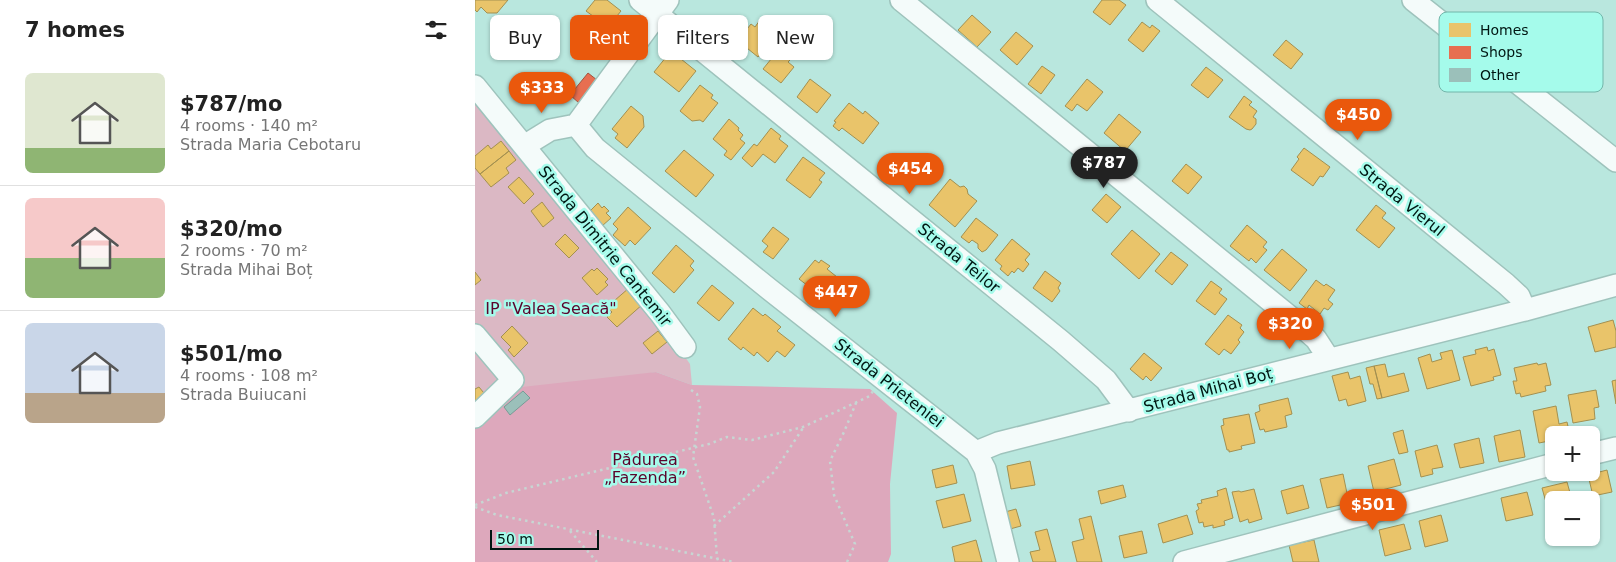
<!DOCTYPE html>
<html lang="en">
<head>
<meta charset="utf-8">
<style>
	:root { --surface:#fff; --page:#f2f2f2; --text:#222; --muted:#767676; --line:#e0e0e0; --accent:#ea580c }
	body { margin:0; font-family:"DejaVu Sans",sans-serif; background:var(--page); color:var(--text); height:100vh; display:flex; flex-direction:column; font-size:19px; white-space:nowrap }
	* { box-sizing:border-box; margin:0 }
	p { font-size:16px; color:var(--muted) }
	.icon { flex:none; width:28px; height:28px; fill:none; stroke:currentColor; stroke-width:2; stroke-linecap:round; stroke-linejoin:round }
	.map { position:relative; flex:1; overflow:hidden }
	.drawer { display:flex; flex-direction:column; background:var(--surface); width:475px }
	.drawer>* { flex:none }
	.guide { position:absolute; left:15px; top:15px; width:475px; height:45px; display:flex; gap:10px }
	.fabs { position:absolute; left:1070px; top:426px; display:grid; gap:10px }
	.fabs a { display:grid; place-items:center; width:55px; height:55px; border-radius:8px; background:var(--surface); box-shadow:0 1px 4px #0004; font-size:25px }
	.scale { position:absolute; left:15px; bottom:12px; width:109px; box-sizing:border-box; padding-left:5px; border:2px solid #001612; border-top:0; font-size:14px; line-height:18px; white-space:nowrap; color:#001612; -webkit-text-stroke:4px #a5fbeb; paint-order:stroke }
	.price { position:absolute; translate:-50% -42px; padding:0 11px; border-radius:18px; background:var(--accent); color:#fff; font-size:16px; line-height:32px; filter:drop-shadow(0 1px 2px #0008) }
	.price::after { content:''; position:absolute; left:50%; top:30px; width:15px; height:11px; margin-left:-8px; background:inherit; clip-path:polygon(0 0,100% 0,50% 100%) }
	.price.current { background:#222; color:#fff }
	ul { padding:0; list-style:none }
	li { display:flex; align-items:center; gap:15px; height:125px; padding:0 25px }
	li+li { border-top:1px solid var(--line) }
	li span { display:grid; place-items:center; flex:none; width:140px; height:100px; border-radius:8px; color:#555 }
	li>.icon { margin-inline-start:auto }
	span .icon { width:60px; height:60px; fill:#fffc; stroke-width:1 }
	li b { font-size:21px }
	h2 { display:flex; justify-content:space-between; align-items:center; height:60px; padding:0 25px; font-size:21px }
	.chip { padding:0 18px; border-radius:8px; background:var(--surface); box-shadow:0 1px 4px #0004; font-size:18px; line-height:45px }
	.chip.current { background:var(--accent); color:#fff }
	main { display:flex; flex:1; min-height:0 }
	.map>svg:first-child { display:block }
	.green { fill:#dbb8c4 }
	.forest { fill:#dda8bc }
	.homes { fill:#e9c46a; stroke:#a39050 }
	.shops { fill:#e76f51; stroke:#a2543e }
	.building { fill:#9bc0ba; stroke:#769c96 }
	.lines { fill:none; stroke-linecap:round; stroke-linejoin:round }
	.minor-casing { stroke:#9ec3bc; stroke-width:24 }
	.path { stroke:#c7d6d3; stroke-width:2.5; stroke-dasharray:2.5 4; stroke-linecap:butt }
	.minor { stroke:#f4fbfa; stroke-width:21 }
	.labels { text-anchor:middle; dominant-baseline:central; stroke-width:5; stroke-linejoin:round; paint-order:stroke }
	.street-label { font-size:16px; fill:#001612; stroke:#a5fbeb }
	.park-label { font-size:16px; fill:#5b042c; stroke:#a5fbeb }
	.key { fill:#a5fbeb; stroke:#73b6aa; stroke-width:1 }
	.key-label { font-size:14px; fill:#001612 }
</style>
</head>
<body>
<main>
<section class="drawer">
<h2>7 homes<svg class="icon" aria-label="filters" viewBox="0 0 24 24"><path d="M4 7h16M4 17h16"/><circle cx="9" cy="7" r="2"/><circle cx="15" cy="17" r="2"/></svg></h2>
<ul>
<li><span style="background:linear-gradient(#dfe7d0 75%,#8fb573 0)"><svg class="icon" aria-label="home" viewBox="0 0 24 24"><path d="M3 11l9-7 9 7M6 9v11h12V9"/></svg></span><div><b>$787/mo</b><p>4 rooms · 140 m²</p><p>Strada Maria Cebotaru</p></div></li>
<li><span style="background:linear-gradient(#f6c9c9 60%,#8fb573 0)"><svg class="icon" aria-label="home" viewBox="0 0 24 24"><path d="M3 11l9-7 9 7M6 9v11h12V9"/></svg></span><div><b>$320/mo</b><p>2 rooms · 70 m²</p><p>Strada Mihai Boț</p></div></li>
<li><span style="background:linear-gradient(#c9d6e8 70%,#b9a48a 0)"><svg class="icon" aria-label="home" viewBox="0 0 24 24"><path d="M3 11l9-7 9 7M6 9v11h12V9"/></svg></span><div><b>$501/mo</b><p>4 rooms · 108 m²</p><p>Strada Buiucani</p></div></li>
</ul>
</section>
<div class="map">
<svg width="1141" height="562" viewBox="0 0 1141 562">
	<rect width="100%" height="100%" fill="#b9e7de"/>
	<!-- green -->
	<path class="green" d="M0,99L193,333L215,364L217,385L181,372L21,405L0,428Z"/>
	<!-- forest -->
	<path class="forest" d="M181,372L217,385L395,389L422,413L415,484L416,554L413,562H0V428L21,405L47,387Z"/>
	<!-- homes -->
	<path class="homes" d="M0,0H33L22,13H12L6,7L2,12L0,10Z
		M120,0H132L146,11L133,27L111,11Z
		M627,0H644L651,5L635,25L618,12Z
		M497,15L516,32L502,47L483,30Z
		M285,20L302,33L283,57L267,44L273,38L268,34L276,24L280,27Z
		M667,22L675,28L677,25L685,31L668,52L653,40Z
		M541,32L558,46L542,65L525,50Z
		M811,40L828,54L816,69L798,55Z
		M196,51L221,71L204,92L179,72Z
		M301,53L307,57L310,53L316,59L313,62L319,67L306,83L288,69Z
		M567,66L580,75L566,94L553,84Z
		M731,67L748,80L733,98L716,85Z
		M335,79L356,95L342,113L322,97Z
		M612,79L628,92L612,111L602,104L597,111L590,106Z
		M225,85L238,95L236,98L243,103L228,122L225,120L217,121L205,111Z
		M769,96L777,102L774,105L782,111L778,117L781,119V124L777,129L775,130L771,129L754,117Z
		M374,103L388,114L390,111L404,123L388,144L367,128L364,131L358,126L361,122L359,121Z
		M156,106L168,116L169,127L152,148L140,138L143,134L137,129Z
		M644,114L666,132L650,151L629,133Z
		M254,119L264,128L263,130L268,135L265,139L270,143L256,160L249,155L252,151L238,139Z
		M296,128L306,136L304,139L313,146L300,163L288,154L277,167L267,158L279,144L282,146Z
		M26,141L34,151L5,174L0,168V156L13,145L16,149Z
		M829,148L855,167L848,177L845,176L838,186L816,170L824,159L822,157Z
		M209,150L239,175L221,197L190,171Z
		M34,151L41,160L31,168L34,173L16,187L5,174Z
		M328,157L350,173L344,180L347,182L335,198L311,180Z
		M711,164L727,177L713,194L697,181Z
		M44,177L59,194L49,204L33,187Z
		M475,179L485,187L489,186L492,189L493,194L502,201L480,227L454,205Z
		M631,194L646,207L632,223L617,210Z
		M67,202L79,218L68,227L56,211Z
		M123,203L127,208L129,206L134,211L131,213L136,218L127,226L114,212Z
		M901,205L911,213L907,218L920,228L904,248L881,230Z
		M153,207L176,228L160,245L155,240L150,246L138,235L143,229L138,224Z
		M501,218L523,235L511,250L507,252L503,248V244L497,240L494,243L486,237Z
		M772,225L792,242L788,247L792,250L781,263L776,258L774,261L755,246Z
		M298,227L314,239L298,259L288,252L293,246L287,241Z
		M657,230L685,254L664,279L636,254Z
		M90,234L104,248L94,258L80,244Z
		M537,239L555,254L550,260L554,264L548,272L543,268L539,273L537,271L533,276L525,269L527,266L520,260Z
		M201,245L219,261L215,266L219,270L199,293L177,273Z
		M807,249L832,270L815,291L789,270Z
		M696,252L713,265L697,285L680,271Z
		M340,260L344,263L346,260L355,266L352,269L362,277L346,296L324,279Z
		M122,268L133,279L130,282L133,285L122,295L107,278L117,269L119,271Z
		M570,271L586,283L583,288L585,291L577,302L558,288Z
		M0,272L6,280L0,285Z
		M841,280L849,286L851,284L860,290L853,300L858,304L853,310L849,308L845,314L834,305L832,309L824,303Z
		M736,281L747,289L744,293L752,299L740,315L721,301Z
		M237,285L259,303L244,321L222,303Z
		M154,288L168,304L142,327L132,317L137,312L132,307Z
		M278,308L288,316L290,314L306,327L302,331L320,345L310,357L302,351L293,362L282,352L279,356L268,347L266,350L253,339Z
		M753,315L767,325L765,328L769,332L763,340L765,342L756,354L749,349L744,355L730,344Z
		M1138,320L1141,331V347L1120,352L1113,327Z
		M37,326L53,343L39,357L33,350L36,347L26,337Z
		M183,331L192,342L177,354L168,343Z
		M1012,347L1013,351L1019,349L1026,375L1018,377L1019,380L996,386L988,357L1001,354L1000,350Z
		M977,350L985,380L952,389L943,358L955,354L957,362L967,359L965,353Z
		M669,353L687,368L676,381L671,376L668,380L655,369Z
		M1062,363L1063,365L1071,363L1076,385L1070,386L1071,391L1046,397L1045,393L1041,394L1038,381H1042L1039,368Z
		M910,364L913,377L929,373L934,391L907,398L899,366Z
		M899,366L907,398L902,399L898,384H895L891,368Z
		M873,372L875,379L885,376L891,401L873,406L871,399L864,401L857,376Z
		M1141,380V404L1137,381Z
		M4,387L13,398L0,408V389Z
		M1121,390L1124,407L1119,408L1120,419L1098,423L1093,395Z
		M813,398L817,414L810,416L812,427L790,432L789,429L785,430L780,413L785,411L784,405Z
		M1081,406L1084,424L1092,422L1095,435H1079V440L1064,443L1058,411Z
		M774,414L780,443L766,446L767,449L754,452V450H752L746,426L749,425L748,419Z
		M928,430L933,452L924,454L918,433Z
		M1045,430L1050,457L1024,462L1019,436Z
		M1004,438L1009,463L985,468L979,444Z
		M962,445L968,467L957,469L958,474L946,477L940,451Z
		M919,459L926,485L899,492L893,466Z
		M555,461L560,485L536,489L532,466Z
		M478,465L482,483L461,488L457,470Z
		M1132,470L1137,492L1118,496L1113,475Z
		M868,474L874,503L852,508L845,479Z
		M1092,482L1097,500H1079V512L1074,513L1067,488Z
		M648,485L651,497L626,504L623,491Z
		M828,485L834,508L812,514L806,491Z
		M751,488L758,518L749,521L750,525L738,528V525L729,527L728,522L724,523L721,511L724,509L722,504L727,503L726,500L743,496L742,491Z
		M779,489L787,519L774,523L773,519L765,522L757,492L764,491L766,492Z
		M1052,492L1058,515L1031,521L1026,498Z
		M489,494L496,521L468,528L461,501Z
		M541,509L546,526L535,529L530,512Z
		M712,515L718,534L688,543L683,524Z
		M966,515L973,541L950,547L944,521Z
		M616,516L627,562H602L597,542L609,539L604,519Z
		M929,524L936,549L910,556L904,530Z
		M572,529L581,562H558L555,552L565,550L560,532Z
		M667,531L672,553L649,558L644,536Z
		M501,540L507,562H480L477,547Z
		M839,540L844,562H818L814,545Z"/>
	<!-- shops -->
	<path class="shops" d="M113,73L122,80L104,103L95,95Z"/>
	<!-- building -->
	<path class="building" d="M48,391L55,398L35,415L29,407Z"/>
	<g class="lines">
		<!-- minor casing -->
		<g class="minor-casing">
			<path id="minor" d="M165,0L586,341L631,380L654,411
				M426,0L825,325L841,339L854,359
				M682,0L1031,284L1044,296L1050,310
				M938,0L1141,161
				M0,86L185,313L210,347
				M101,125L120,148L294,289L501,452L510,469L533,562
				M101,125L193,0
				M49,146L75,130L101,125
				M0,335L38,380L0,417
				M501,452L523,443L1050,310L1141,285
				M1116,454L1141,448
				M709,562L1079,464"/>
		</g>
		<!-- path -->
		<path class="path" d="M216,390L222,394L225,407L218,457L239,518L242,558L244,562
			M0,505L31,493L234,444L252,437L277,440L328,427L395,396L398,391
			M0,507L22,515L259,562
			M239,526L299,472L328,428
			M95,531L122,562
			M372,562L380,544L359,495L355,461L369,432L381,403"/>
		<!-- minor -->
		<use href="#minor" class="minor"/>
	</g>
	<g class="labels">
		<!-- street labels -->
		<g class="street-label">
			<text transform="translate(927 200) rotate(39)">Strada Vierul</text>
			<text transform="translate(130 246) rotate(51)">Strada Dimitrie Cantemir</text>
			<text transform="translate(484 258) rotate(39)">Strada Teilor</text>
			<text transform="translate(414 383) rotate(38)">Strada Prieteniei</text>
			<text transform="translate(733 390) rotate(-15)">Strada Mihai Boț</text>
		</g>
		<!-- park labels -->
		<g class="park-label">
			<text x="76" y="308">IP "Valea Seacă"</text>
			<text x="170" y="459">Pădurea<tspan x="170" dy="18">„Fazenda”</tspan></text>
		</g>
	</g>
	<!-- legend -->
	<rect x="964" y="12" width="164" height="80" rx="8" class="key"/>
	<rect x="974" y="23" width="22" height="14" fill="#e9c46a"/>
	<rect x="974" y="46" width="22" height="13" fill="#e76f51"/>
	<rect x="974" y="68" width="22" height="14" fill="#9bc0ba"/>
	<g class="key-label">
		<text x="1005" y="35">Homes</text>
		<text x="1005" y="57">Shops</text>
		<text x="1005" y="80">Other</text>
	</g>
</svg>
<div class="fabs">
<a>+</a>
<a>−</a>
</div>
<div class="scale">50 m</div>
<b class="price" style="left:67px;top:114px">$333</b>
<b class="price" style="left:883px;top:141px">$450</b>
<b class="price current" style="left:629px;top:189px">$787</b>
<b class="price" style="left:435px;top:195px">$454</b>
<b class="price" style="left:361px;top:318px">$447</b>
<b class="price" style="left:815px;top:350px">$320</b>
<b class="price" style="left:898px;top:531px">$501</b>
<div class="guide">
<a class="chip">Buy</a>
<a class="chip current">Rent</a>
<a class="chip">Filters</a>
<a class="chip">New</a>
</div>
</div>
</main>
</body>
</html>
